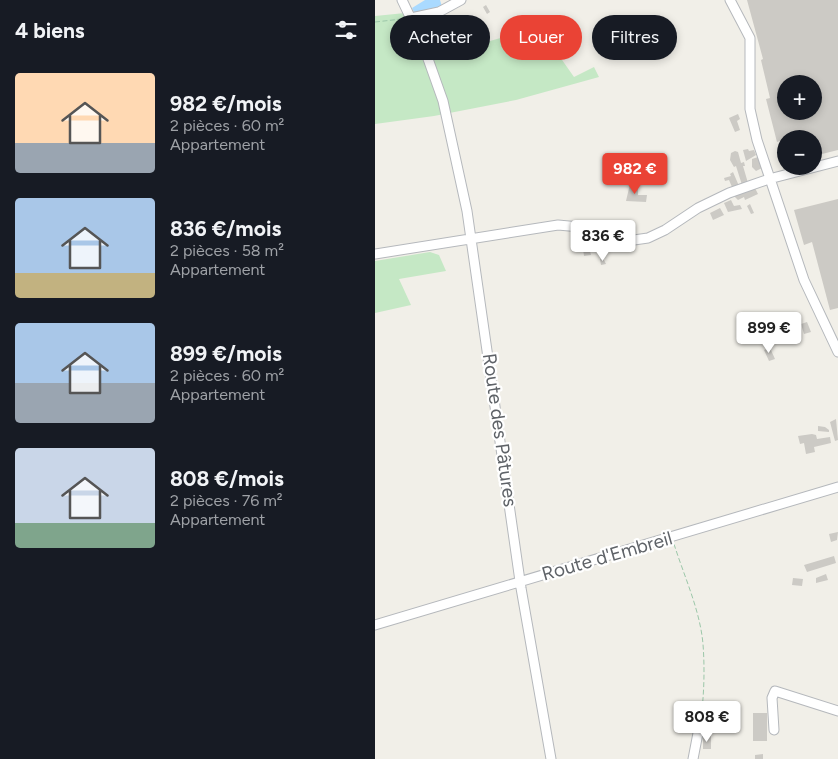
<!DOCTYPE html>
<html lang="fr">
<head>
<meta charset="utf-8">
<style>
	:root { --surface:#171b24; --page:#242831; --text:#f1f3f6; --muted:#9ea1a6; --accent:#ea4335 }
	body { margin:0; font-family:Figtree,sans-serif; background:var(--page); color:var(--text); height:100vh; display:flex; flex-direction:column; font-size:19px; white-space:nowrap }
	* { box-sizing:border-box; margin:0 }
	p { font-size:16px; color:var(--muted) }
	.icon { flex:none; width:28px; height:28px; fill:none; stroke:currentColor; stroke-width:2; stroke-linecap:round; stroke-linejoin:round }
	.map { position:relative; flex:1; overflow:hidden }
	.drawer { display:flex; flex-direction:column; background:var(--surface); width:375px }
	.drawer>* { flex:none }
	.hud { position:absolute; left:15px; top:15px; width:372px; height:45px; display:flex; gap:10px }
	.tools { position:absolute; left:402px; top:75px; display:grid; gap:10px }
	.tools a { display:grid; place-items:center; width:45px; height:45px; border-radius:50%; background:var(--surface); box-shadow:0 2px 8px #0003; font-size:25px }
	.price { position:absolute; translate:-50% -42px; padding:0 11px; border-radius:5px; background:#fff; color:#222; font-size:16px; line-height:32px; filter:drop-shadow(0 1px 2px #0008) }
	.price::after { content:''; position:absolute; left:50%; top:30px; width:15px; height:11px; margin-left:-8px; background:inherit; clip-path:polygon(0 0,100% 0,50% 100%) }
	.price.selected { background:var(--accent); color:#fff }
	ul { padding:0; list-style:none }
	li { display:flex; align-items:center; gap:15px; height:125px; padding:0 15px }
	li span { display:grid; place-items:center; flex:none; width:140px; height:100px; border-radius:5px; color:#555 }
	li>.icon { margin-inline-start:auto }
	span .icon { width:60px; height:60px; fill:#fffc; stroke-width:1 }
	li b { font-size:21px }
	h2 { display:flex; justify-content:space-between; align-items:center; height:60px; padding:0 15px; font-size:21px }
	.chip { padding:0 18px; border-radius:22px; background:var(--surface); box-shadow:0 2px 8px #0003; font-size:18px; line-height:45px }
	.chip.selected { background:var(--accent); color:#fff }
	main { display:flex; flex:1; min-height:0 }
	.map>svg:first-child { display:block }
	.green { fill:#c5e8c5 }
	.water { fill:#aadaff }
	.building { fill:#cccac5; fill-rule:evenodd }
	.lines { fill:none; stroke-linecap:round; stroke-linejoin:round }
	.minor-casing { stroke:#b5b8bc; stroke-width:11 }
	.path { stroke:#9cc7a9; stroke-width:1; stroke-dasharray:5 2.5; stroke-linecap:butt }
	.minor { stroke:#fff; stroke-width:9 }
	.labels { text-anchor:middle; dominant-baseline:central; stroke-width:4.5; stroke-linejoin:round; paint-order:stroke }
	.street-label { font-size:19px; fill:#5f6368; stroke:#fff }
</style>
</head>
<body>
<main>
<section class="drawer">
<h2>4 biens<svg class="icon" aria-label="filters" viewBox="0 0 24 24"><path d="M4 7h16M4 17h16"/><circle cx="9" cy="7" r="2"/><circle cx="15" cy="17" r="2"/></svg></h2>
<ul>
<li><span style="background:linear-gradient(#ffd9b3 70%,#9aa5b1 0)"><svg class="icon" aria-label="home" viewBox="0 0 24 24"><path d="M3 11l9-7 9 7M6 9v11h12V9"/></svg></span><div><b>982 €/mois</b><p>2 pièces · 60 m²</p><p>Appartement</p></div></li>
<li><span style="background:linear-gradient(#a9c7e8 75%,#c2b280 0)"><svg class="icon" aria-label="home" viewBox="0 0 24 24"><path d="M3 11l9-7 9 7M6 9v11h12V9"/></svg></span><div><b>836 €/mois</b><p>2 pièces · 58 m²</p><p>Appartement</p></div></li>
<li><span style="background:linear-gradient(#a9c7e8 60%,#9aa5b1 0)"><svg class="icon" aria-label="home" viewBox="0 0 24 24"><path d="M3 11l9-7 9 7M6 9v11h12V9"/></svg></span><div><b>899 €/mois</b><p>2 pièces · 60 m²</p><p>Appartement</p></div></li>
<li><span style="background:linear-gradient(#c9d6e8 75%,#7fa58c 0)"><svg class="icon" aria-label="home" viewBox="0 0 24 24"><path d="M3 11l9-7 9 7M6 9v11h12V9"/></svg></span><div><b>808 €/mois</b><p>2 pièces · 76 m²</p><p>Appartement</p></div></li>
</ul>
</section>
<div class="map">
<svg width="463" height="759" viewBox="0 0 463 759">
	<rect width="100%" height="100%" fill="#f1efe8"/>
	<!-- green -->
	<path class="green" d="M30,13L49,60L164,27L199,77L219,67L224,77L141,100L59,116L0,124V16Z
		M55,252L64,255L71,271L24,279L36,305L0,313V261Z"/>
	<!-- water -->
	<path class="water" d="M50,0H65L67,7L39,12L37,8Z"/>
	<!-- building -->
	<path class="building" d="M372,0H463V150L439,156V139H411V150L408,140L402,142L391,99L395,98L386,60L388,59ZM411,84H439V111H411Z
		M111,5L115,12L112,14L108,7Z
		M72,26L77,41L69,43L65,29Z
		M363,114L365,119L362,121L365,130L360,132L354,118Z
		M373,149L374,151L379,150L381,155L371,161L368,150Z
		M360,151L363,152L366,163L369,162L370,166H368L373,183L367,185L361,166L359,167L355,160L356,153Z
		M383,157L387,168L381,171L377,167V159Z
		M358,172L364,186L354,190L353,189L357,187L354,180L350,181L349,178L356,176L355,174Z
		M255,184H263V195H272L271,202L251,201Z
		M380,188L383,194L370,200L369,197L363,200L358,195L371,189L372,192Z
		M463,199V308L455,310L437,242L429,245L419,210Z
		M356,200L359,206L365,205L367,209L353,212L349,203Z
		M375,204L379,213L376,214L372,206Z
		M345,208L349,215L338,220L335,213Z
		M214,247L216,255L209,256L208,249Z
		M228,258L231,264L226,265L225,259Z
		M421,320L422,325L416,327L418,332L415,333L413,323Z
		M432,322L436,332L429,334L426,324Z
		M395,348L400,359L394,361L389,350Z
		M461,419L463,440L460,441L455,422Z
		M443,426L450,427L454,430V432L443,431Z
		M437,434L441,435L442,439L455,437L456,443L439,447L440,452L431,454L429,443L425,444L423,436Z
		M463,532L462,540L456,542L454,534Z
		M459,556L461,563L432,572L429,565Z
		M451,574L453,580L441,583V578Z
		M418,578L428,579L427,586L417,585Z
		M378,713H392V741H378Z
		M336,736V749H328V737Z
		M388,754V759H380V755Z"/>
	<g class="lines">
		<!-- minor casing -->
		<g class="minor-casing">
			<path id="minor" d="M27,0L47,42L68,101L92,211L146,588L176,759
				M355,0L375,38V109L382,140L429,280L463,352
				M36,18L64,12L86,0
				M0,254L183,225L205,227L242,237L259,240L273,238L290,230L323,208L354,193L394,179L463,161
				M0,625L463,487
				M399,730L397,698L400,691L463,711
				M318,759L323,733"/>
		</g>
		<!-- path -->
		<path class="path" d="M0,22L27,19
			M299,544C309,576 325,610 328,644C330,671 329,699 325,725"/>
		<!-- minor -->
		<use href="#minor" class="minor"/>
	</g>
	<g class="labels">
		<!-- street labels -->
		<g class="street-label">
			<text transform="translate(125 430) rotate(82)">Route des Pâtures</text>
			<text transform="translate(232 556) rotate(-16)">Route d'Embreil</text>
		</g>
	</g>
</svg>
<div class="tools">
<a>+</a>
<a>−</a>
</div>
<b class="price selected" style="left:260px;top:195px">982 €</b>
<b class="price" style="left:228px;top:262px">836 €</b>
<b class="price" style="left:394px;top:354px">899 €</b>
<b class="price" style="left:332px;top:743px">808 €</b>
<div class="hud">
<a class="chip">Acheter</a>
<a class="chip selected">Louer</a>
<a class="chip">Filtres</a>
</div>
</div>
</main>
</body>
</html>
